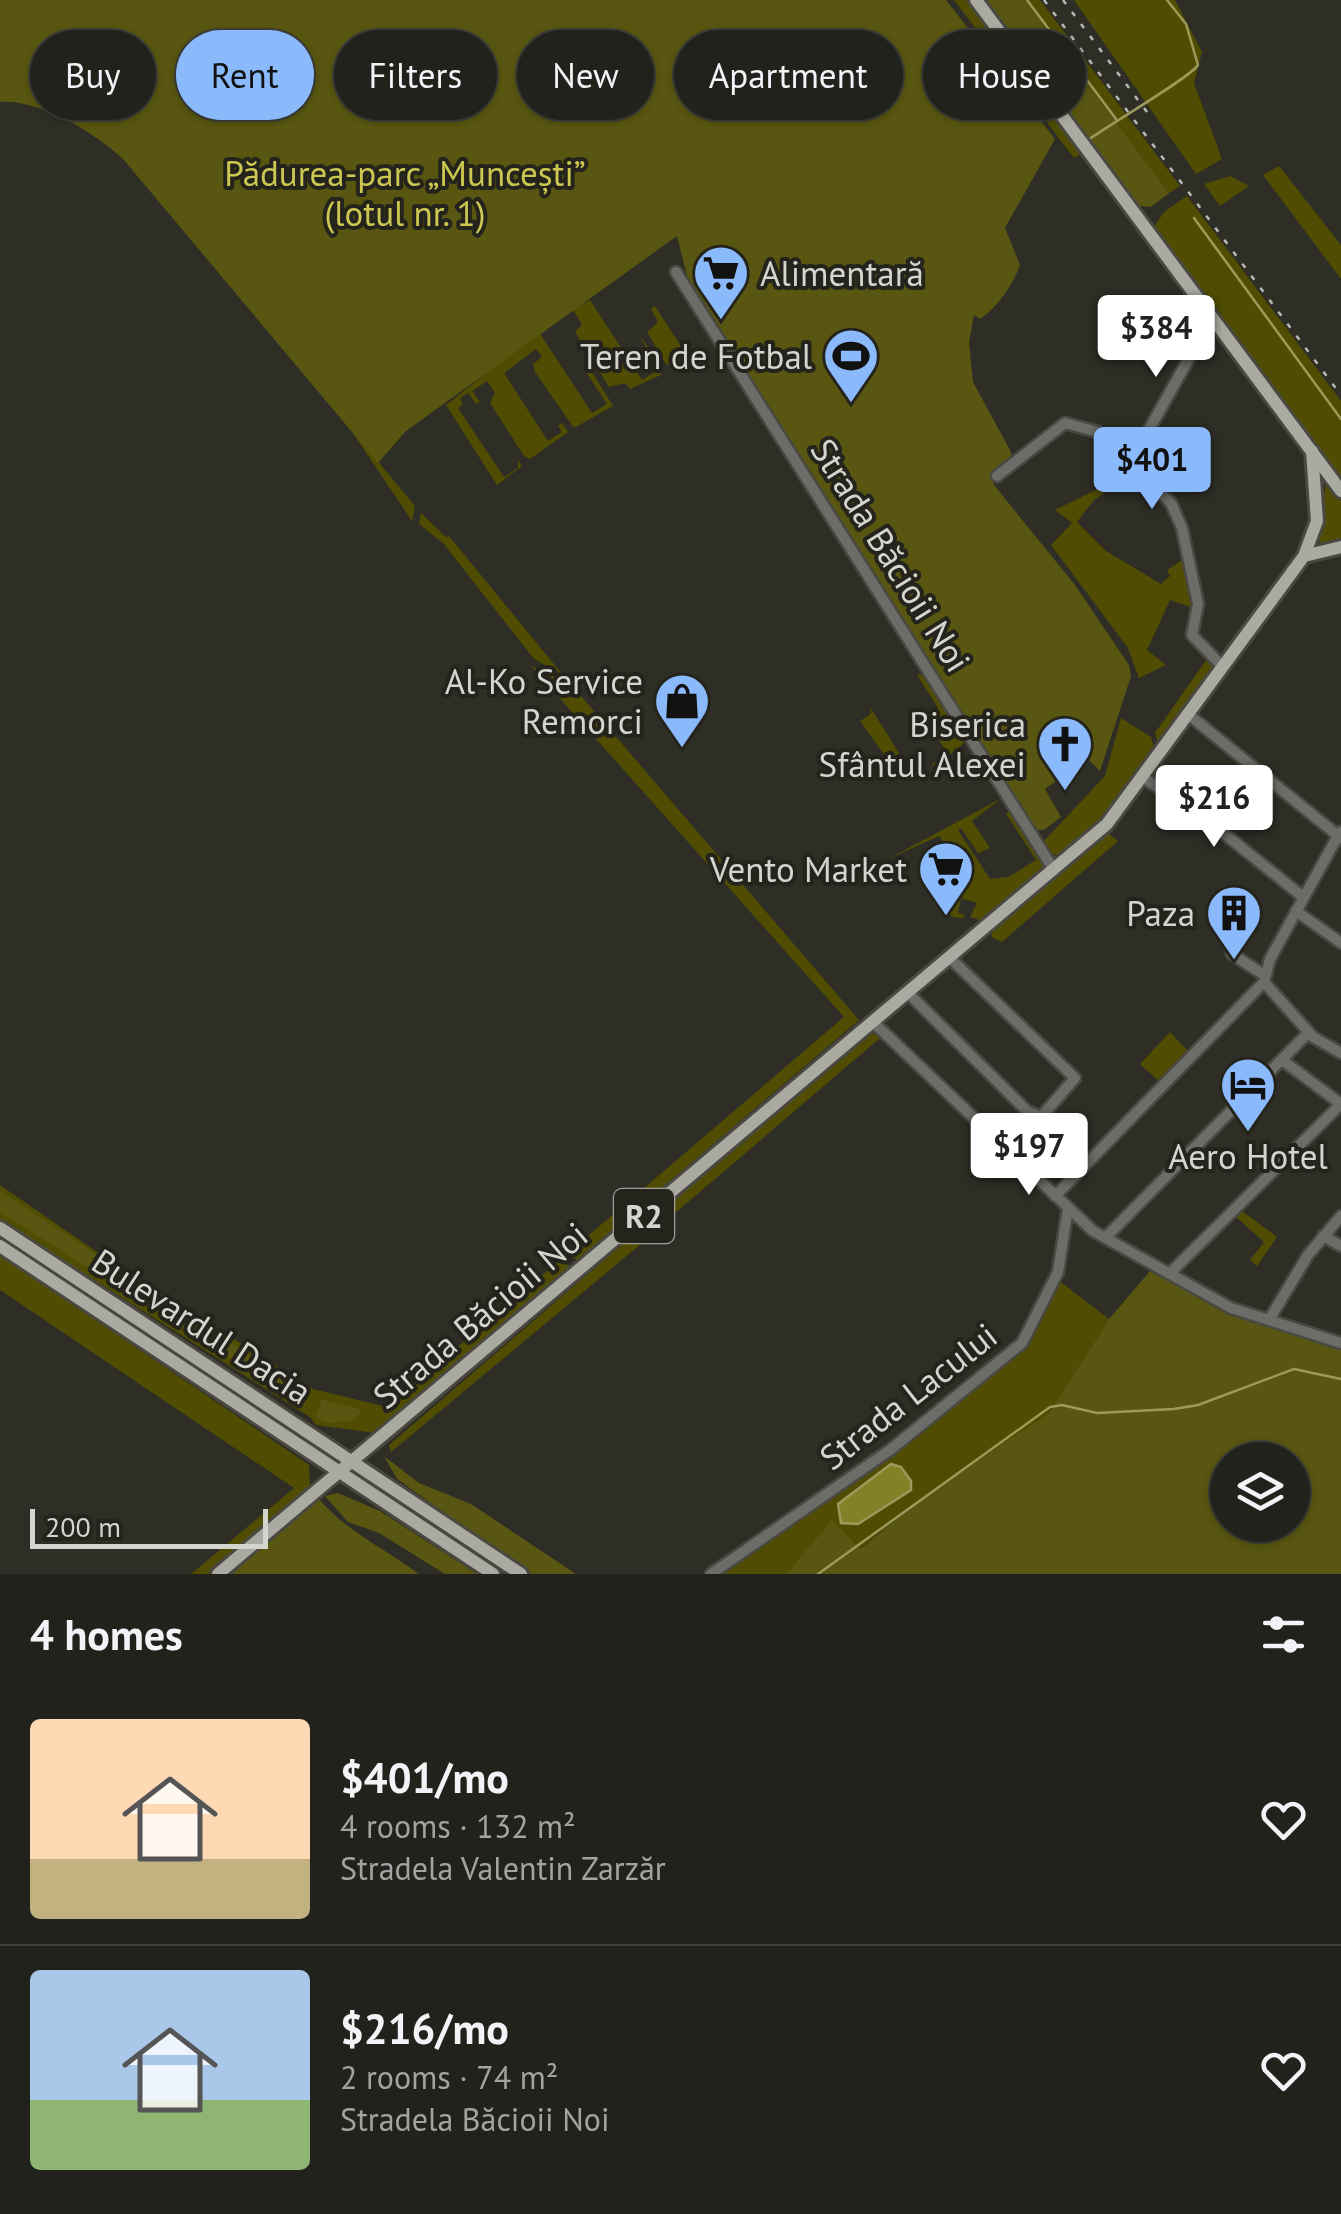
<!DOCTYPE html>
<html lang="en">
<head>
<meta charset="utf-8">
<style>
	:root { --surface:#22221c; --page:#2e2f29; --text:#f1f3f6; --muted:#a2a4a3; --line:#3f3f3b; --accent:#8bbafc }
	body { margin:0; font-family:"PT Sans",sans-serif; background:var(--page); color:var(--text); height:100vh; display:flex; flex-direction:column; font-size:38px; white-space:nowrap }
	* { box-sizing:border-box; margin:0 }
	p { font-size:32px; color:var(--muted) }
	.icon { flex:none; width:55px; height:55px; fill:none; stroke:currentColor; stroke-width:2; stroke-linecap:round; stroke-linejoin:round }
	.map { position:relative; height:1574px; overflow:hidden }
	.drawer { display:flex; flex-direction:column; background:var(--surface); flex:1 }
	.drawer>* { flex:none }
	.guide { position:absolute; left:30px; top:30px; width:1282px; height:90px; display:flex; gap:20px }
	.controls { position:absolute; left:1210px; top:1442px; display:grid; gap:20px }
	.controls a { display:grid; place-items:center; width:100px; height:100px; border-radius:50%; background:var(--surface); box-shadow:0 2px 8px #0004,0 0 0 2px var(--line); font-size:50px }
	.scale { position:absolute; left:30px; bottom:25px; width:238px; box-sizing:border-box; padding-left:10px; border:5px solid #d5d5d0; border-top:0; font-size:28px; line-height:35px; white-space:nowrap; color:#d5d5d0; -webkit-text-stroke:8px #25241c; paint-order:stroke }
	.price { position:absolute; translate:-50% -85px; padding:0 22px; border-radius:10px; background:#fff; color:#222; font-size:32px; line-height:65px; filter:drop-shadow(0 2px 5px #0008) }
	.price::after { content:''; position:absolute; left:50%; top:60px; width:30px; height:22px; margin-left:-15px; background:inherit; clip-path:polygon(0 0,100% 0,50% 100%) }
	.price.on { background:var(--accent); color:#111 }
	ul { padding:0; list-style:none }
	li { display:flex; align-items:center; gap:30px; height:250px; padding:0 30px }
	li+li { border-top:2px solid var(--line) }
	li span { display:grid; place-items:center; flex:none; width:280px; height:200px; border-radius:10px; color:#555 }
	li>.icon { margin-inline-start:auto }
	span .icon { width:120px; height:120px; fill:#fffc; stroke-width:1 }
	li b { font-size:42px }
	h2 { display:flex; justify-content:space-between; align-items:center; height:120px; padding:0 30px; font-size:42px }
	.chip { padding:0 35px; border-radius:45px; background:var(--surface); box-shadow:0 2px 8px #0004,0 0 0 2px var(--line); font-size:35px; line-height:90px }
	.chip.on { background:var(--accent); color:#111 }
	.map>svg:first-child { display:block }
	.green { fill:#504d02 }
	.forest { fill:#585610; fill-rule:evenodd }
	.water { fill:#838027; stroke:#9c9a5a; stroke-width:2.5 }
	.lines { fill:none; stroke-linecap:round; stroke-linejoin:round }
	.stream { stroke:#9c9a5a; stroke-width:2.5 }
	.minor-casing { stroke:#494941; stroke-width:15 }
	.major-casing { stroke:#494941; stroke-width:18 }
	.minor { stroke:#6c6c68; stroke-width:10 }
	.major { stroke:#aaaaa2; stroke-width:12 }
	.rail { stroke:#babab5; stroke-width:2.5; stroke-dasharray:5 10; stroke-linecap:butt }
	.labels { text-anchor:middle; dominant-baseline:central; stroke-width:8; stroke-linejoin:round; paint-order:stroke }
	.shield { fill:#25241c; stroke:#a0a09a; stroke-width:2.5 }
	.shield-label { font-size:32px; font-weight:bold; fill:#d5d5d0 }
	.park-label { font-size:35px; fill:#cbc751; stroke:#25241c }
	.poi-label { font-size:35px; fill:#d5d5d0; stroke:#25241c; text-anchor:end }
	.street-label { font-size:35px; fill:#d5d5d0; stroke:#25241c }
</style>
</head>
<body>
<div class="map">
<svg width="1341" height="1574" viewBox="0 0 1341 1574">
	<rect width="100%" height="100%" fill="#2e2e26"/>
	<!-- green -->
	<path class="green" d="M954,0H968L1083,153L1074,158Z
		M1025,0H1040L1180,186L1169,193Z
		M1074,0H1175L1202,52L1194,83L1222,159L1196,174Z
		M1279,166L1341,245V279L1263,175Z
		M1230,176L1249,186L1220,206L1204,184Z
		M1187,196L1341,401V480L1154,227L1164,212Z
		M590,300L642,380L658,370L639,335L661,364V375L630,389L625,383L609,387L575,332L582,324L573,310Z
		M655,306L686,354L694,356L674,368L666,364L647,332L658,322L651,309Z
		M539,332L592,413L607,404L584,369L589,367L613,406L574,428L535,372L533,364L542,357L536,349L504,373L548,441L562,432L558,426L562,423L568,432L530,459L524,456L490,403L495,393L487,381L472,391L480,402L476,404L468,393L460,398L463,404L458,408L504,477L518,468V460L522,466L497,485L446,405Z
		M346,423L415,506L412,521Z
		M1127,461L1133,474L1094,500L1077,522L1106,551L1161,584L1170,576L1167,570L1187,557C1184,576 1197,591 1193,608L1170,600L1147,650L1166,665L1139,678L1128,648L1051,545L1072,523L1055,510L1120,478Z
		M1326,481L1341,501V544L1323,545L1318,540Z
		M421,513L446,537L449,536L562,674L534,659L443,543L419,524Z
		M1209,656L1214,665L1158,743L1155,733Z
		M531,666L569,682L859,1020L577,1260L568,1253L844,1017Z
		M924,674L964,743L937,766L931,765L948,754L924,717L938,708L917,675Z
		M870,707L899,753L890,763L860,721L871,714Z
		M1121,718L1151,737L1154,748L1110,811L1061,856L1051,854L1044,841L1105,776Z
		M1002,798L972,821L990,848L978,853L961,828L958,830L990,879L1008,877L1036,860L1006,814L1009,811L1043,865L1040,874L986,922L970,917L977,903L961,898L958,913L965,915L963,918L952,917L946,909L971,878L939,836L886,860Z
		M1108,833L1118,841L1002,942L993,938L991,934L1000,924Z
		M1170,1032L1190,1053L1161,1083L1140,1064Z
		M873,1033L880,1038L653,1232L646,1224Z
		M0,1185L113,1263L313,1389L387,1407L560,1260L571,1267L375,1433L316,1425L310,1417L0,1220Z
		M1241,1210L1277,1237L1257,1266L1250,1260L1264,1242L1235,1216Z
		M638,1231L647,1239L391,1452L389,1445Z
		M0,1235L308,1439L305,1443L0,1241Z
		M0,1255L309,1465L310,1487L210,1574H191L294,1488L0,1290Z
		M1058,1280L1109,1319L1048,1414L1043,1495L924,1497L859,1549L832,1521L786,1574H717L891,1456L1023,1348Z"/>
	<!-- forest -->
	<path class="forest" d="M0,0H946L1055,139L1005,228L1020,265C1013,285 997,308 980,319L974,315L969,342L973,382L1011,452L1010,463L990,473L994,485L1075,585L1129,665L1131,676L1100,771L1087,758L1045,789L1061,817L1044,830H1036L688,280L677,236L406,431L378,463L123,159C95,133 40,99 0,102Z
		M984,0H1025L1169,193L1151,207L1139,206Z
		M0,1191L278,1374L306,1395L305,1406L0,1212Z
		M1150,1271L1228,1312L1341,1350V1574H786L832,1520L860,1549L924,1497L1048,1414L1109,1319ZM1228,1460H1292V1525H1228Z
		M322,1399L359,1409L361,1414L350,1421L324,1423L316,1416Z
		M384,1456L419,1483L471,1504L576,1574H530L397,1479Z
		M338,1493L380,1511L477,1574H445L379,1533L348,1522L325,1496Z
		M319,1499C347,1532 384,1548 419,1574H232Z"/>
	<!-- water -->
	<path class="water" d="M891,1464L901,1467L911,1481V1490L858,1524L841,1523L838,1504Z"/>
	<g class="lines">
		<!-- stream -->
		<path class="stream" d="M1027,0L1116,119
			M1088,140C1107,126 1191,77 1198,65L1186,24L1167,0
			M1194,218L1341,419
			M818,1574L1050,1407L1062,1405L1097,1413L1174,1409L1198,1405L1294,1369L1341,1379"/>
		<!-- minor casing -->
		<g class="minor-casing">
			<path id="minor" d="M676,272L1054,870
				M1132,460L1211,319
				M997,476L1065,423L1098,432L1171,503L1182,528L1198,604L1192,635L1223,667
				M1189,715L1341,838
				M1144,778L1216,827L1303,897
				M1296,911L1341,943
				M1232,954L1264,975
				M1264,982L1270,959L1340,832
				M1264,982L1313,1037L1341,1053
				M909,994L1027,1111L1041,1117L1075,1078L950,958
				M874,1023L1093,1231L1231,1308L1341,1343
				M1282,1060L1341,1104
				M1055,1196L1264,982
				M1323,1236L1341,1246
				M1105,1238L1309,1032
				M1169,1274L1341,1104
				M1269,1320L1308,1255L1341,1216
				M711,1574L890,1450L1022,1343L1058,1272L1068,1208"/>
		</g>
		<!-- major casing -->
		<g class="major-casing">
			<path id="major" d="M976,0L1341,491
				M1304,556L1341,547
				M0,1228L521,1574
				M0,1246L493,1574
				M218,1574L1107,824L1304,556L1317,521L1312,451"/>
		</g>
		<!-- minor -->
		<use href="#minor" class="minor"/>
		<!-- major -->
		<use href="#major" class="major"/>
		<!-- rail -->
		<path class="rail" d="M1044,0L1341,395
			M1063,0L1153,120"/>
	</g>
	<!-- icons -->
	<defs>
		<g id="supermarket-pin" transform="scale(2.875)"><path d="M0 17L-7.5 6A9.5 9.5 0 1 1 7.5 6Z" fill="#8bbafc" stroke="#25241c"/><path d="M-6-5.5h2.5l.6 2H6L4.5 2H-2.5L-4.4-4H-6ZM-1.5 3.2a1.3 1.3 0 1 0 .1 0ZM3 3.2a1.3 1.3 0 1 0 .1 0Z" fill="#111"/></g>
		<g id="stadium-pin" transform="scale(2.875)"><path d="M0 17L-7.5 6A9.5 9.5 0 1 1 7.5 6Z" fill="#8bbafc" stroke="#25241c"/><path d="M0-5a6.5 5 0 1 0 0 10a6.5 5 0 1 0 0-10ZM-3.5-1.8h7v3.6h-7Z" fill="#111"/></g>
		<g id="shop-pin" transform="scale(2.875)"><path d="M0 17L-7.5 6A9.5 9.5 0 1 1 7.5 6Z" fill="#8bbafc" stroke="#25241c"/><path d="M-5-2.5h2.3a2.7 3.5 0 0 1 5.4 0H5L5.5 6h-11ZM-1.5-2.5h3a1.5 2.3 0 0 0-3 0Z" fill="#111"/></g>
		<g id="church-pin" transform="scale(2.875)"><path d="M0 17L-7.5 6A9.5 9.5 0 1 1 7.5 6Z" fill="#8bbafc" stroke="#25241c"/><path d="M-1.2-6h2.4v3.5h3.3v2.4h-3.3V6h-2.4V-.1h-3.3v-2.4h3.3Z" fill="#111"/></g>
		<g id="building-pin" transform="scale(2.875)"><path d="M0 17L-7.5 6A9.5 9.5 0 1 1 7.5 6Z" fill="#8bbafc" stroke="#25241c"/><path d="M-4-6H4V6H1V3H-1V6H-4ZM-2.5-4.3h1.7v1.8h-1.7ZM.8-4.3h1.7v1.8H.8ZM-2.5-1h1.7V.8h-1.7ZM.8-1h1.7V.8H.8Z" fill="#111"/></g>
		<g id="hotel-pin" transform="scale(2.875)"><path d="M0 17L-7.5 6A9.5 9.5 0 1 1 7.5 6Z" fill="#8bbafc" stroke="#25241c"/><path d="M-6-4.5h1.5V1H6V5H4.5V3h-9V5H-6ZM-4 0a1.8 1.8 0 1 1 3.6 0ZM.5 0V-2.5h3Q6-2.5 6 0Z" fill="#111"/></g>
	</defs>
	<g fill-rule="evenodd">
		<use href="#supermarket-pin" x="721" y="273"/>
		<use href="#stadium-pin" x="851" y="356"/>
		<use href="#shop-pin" x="682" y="701"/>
		<use href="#church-pin" x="1065" y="744"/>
		<use href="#supermarket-pin" x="946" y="869"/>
		<use href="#building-pin" x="1234" y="913"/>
		<use href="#hotel-pin" x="1248" y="1085"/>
	</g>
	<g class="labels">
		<!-- shield labels -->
		<rect class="shield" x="614" y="1189" width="60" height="54" rx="8"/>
		<g class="shield-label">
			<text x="644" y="1216">R2</text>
		</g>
		<!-- park labels -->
		<g class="park-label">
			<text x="405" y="173">Pădurea-parc „Muncești”<tspan x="405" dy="40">(lotul nr. 1)</tspan></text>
		</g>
		<!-- poi labels -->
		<g class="poi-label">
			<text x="760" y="273" text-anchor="start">Alimentară</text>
			<text x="812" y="356">Teren de Fotbal</text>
			<text x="643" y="681">Al-Ko Service<tspan x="643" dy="40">Remorci</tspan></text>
			<text x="1026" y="724">Biserica<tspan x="1026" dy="40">Sfântul Alexei</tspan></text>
			<text x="907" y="869">Vento Market</text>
			<text x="1195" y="913">Paza</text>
			<text x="1248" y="1156" text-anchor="middle">Aero Hotel</text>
		</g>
		<!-- street labels -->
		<g class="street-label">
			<text transform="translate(891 555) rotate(58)">Strada Băcioii Noi</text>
			<text transform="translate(480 1315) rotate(-40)">Strada Băcioii Noi</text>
			<text transform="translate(202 1326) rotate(33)">Bulevardul Dacia</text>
			<text transform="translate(908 1396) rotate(-38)">Strada Lacului</text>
		</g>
	</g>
</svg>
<div class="controls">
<a><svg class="icon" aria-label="layers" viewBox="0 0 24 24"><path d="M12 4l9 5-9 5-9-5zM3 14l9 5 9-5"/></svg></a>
</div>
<div class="scale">200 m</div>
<b class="price" style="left:1156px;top:380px">$384</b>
<b class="price on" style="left:1152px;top:512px">$401</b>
<b class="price" style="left:1214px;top:850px">$216</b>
<b class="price" style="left:1029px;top:1198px">$197</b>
<div class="guide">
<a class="chip">Buy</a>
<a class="chip on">Rent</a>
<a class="chip">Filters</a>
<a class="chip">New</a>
<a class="chip">Apartment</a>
<a class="chip">House</a>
</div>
</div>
<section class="drawer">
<h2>4 homes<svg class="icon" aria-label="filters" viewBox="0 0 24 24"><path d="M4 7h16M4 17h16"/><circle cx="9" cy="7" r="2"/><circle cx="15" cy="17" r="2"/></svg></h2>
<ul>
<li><span style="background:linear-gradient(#ffd9b3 70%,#c2b280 0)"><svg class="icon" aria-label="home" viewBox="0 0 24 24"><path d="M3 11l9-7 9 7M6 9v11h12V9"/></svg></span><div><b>$401/mo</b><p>4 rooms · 132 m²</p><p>Stradela Valentin Zarzăr</p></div><svg class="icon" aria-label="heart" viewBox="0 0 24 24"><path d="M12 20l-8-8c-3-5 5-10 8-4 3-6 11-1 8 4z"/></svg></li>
<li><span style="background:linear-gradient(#a9c7e8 65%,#8fb573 0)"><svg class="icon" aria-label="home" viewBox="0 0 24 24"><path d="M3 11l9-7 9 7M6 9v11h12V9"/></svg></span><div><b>$216/mo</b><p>2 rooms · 74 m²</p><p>Stradela Băcioii Noi</p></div><svg class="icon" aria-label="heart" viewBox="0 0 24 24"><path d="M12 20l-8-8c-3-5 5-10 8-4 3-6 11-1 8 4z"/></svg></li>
</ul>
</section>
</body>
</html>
